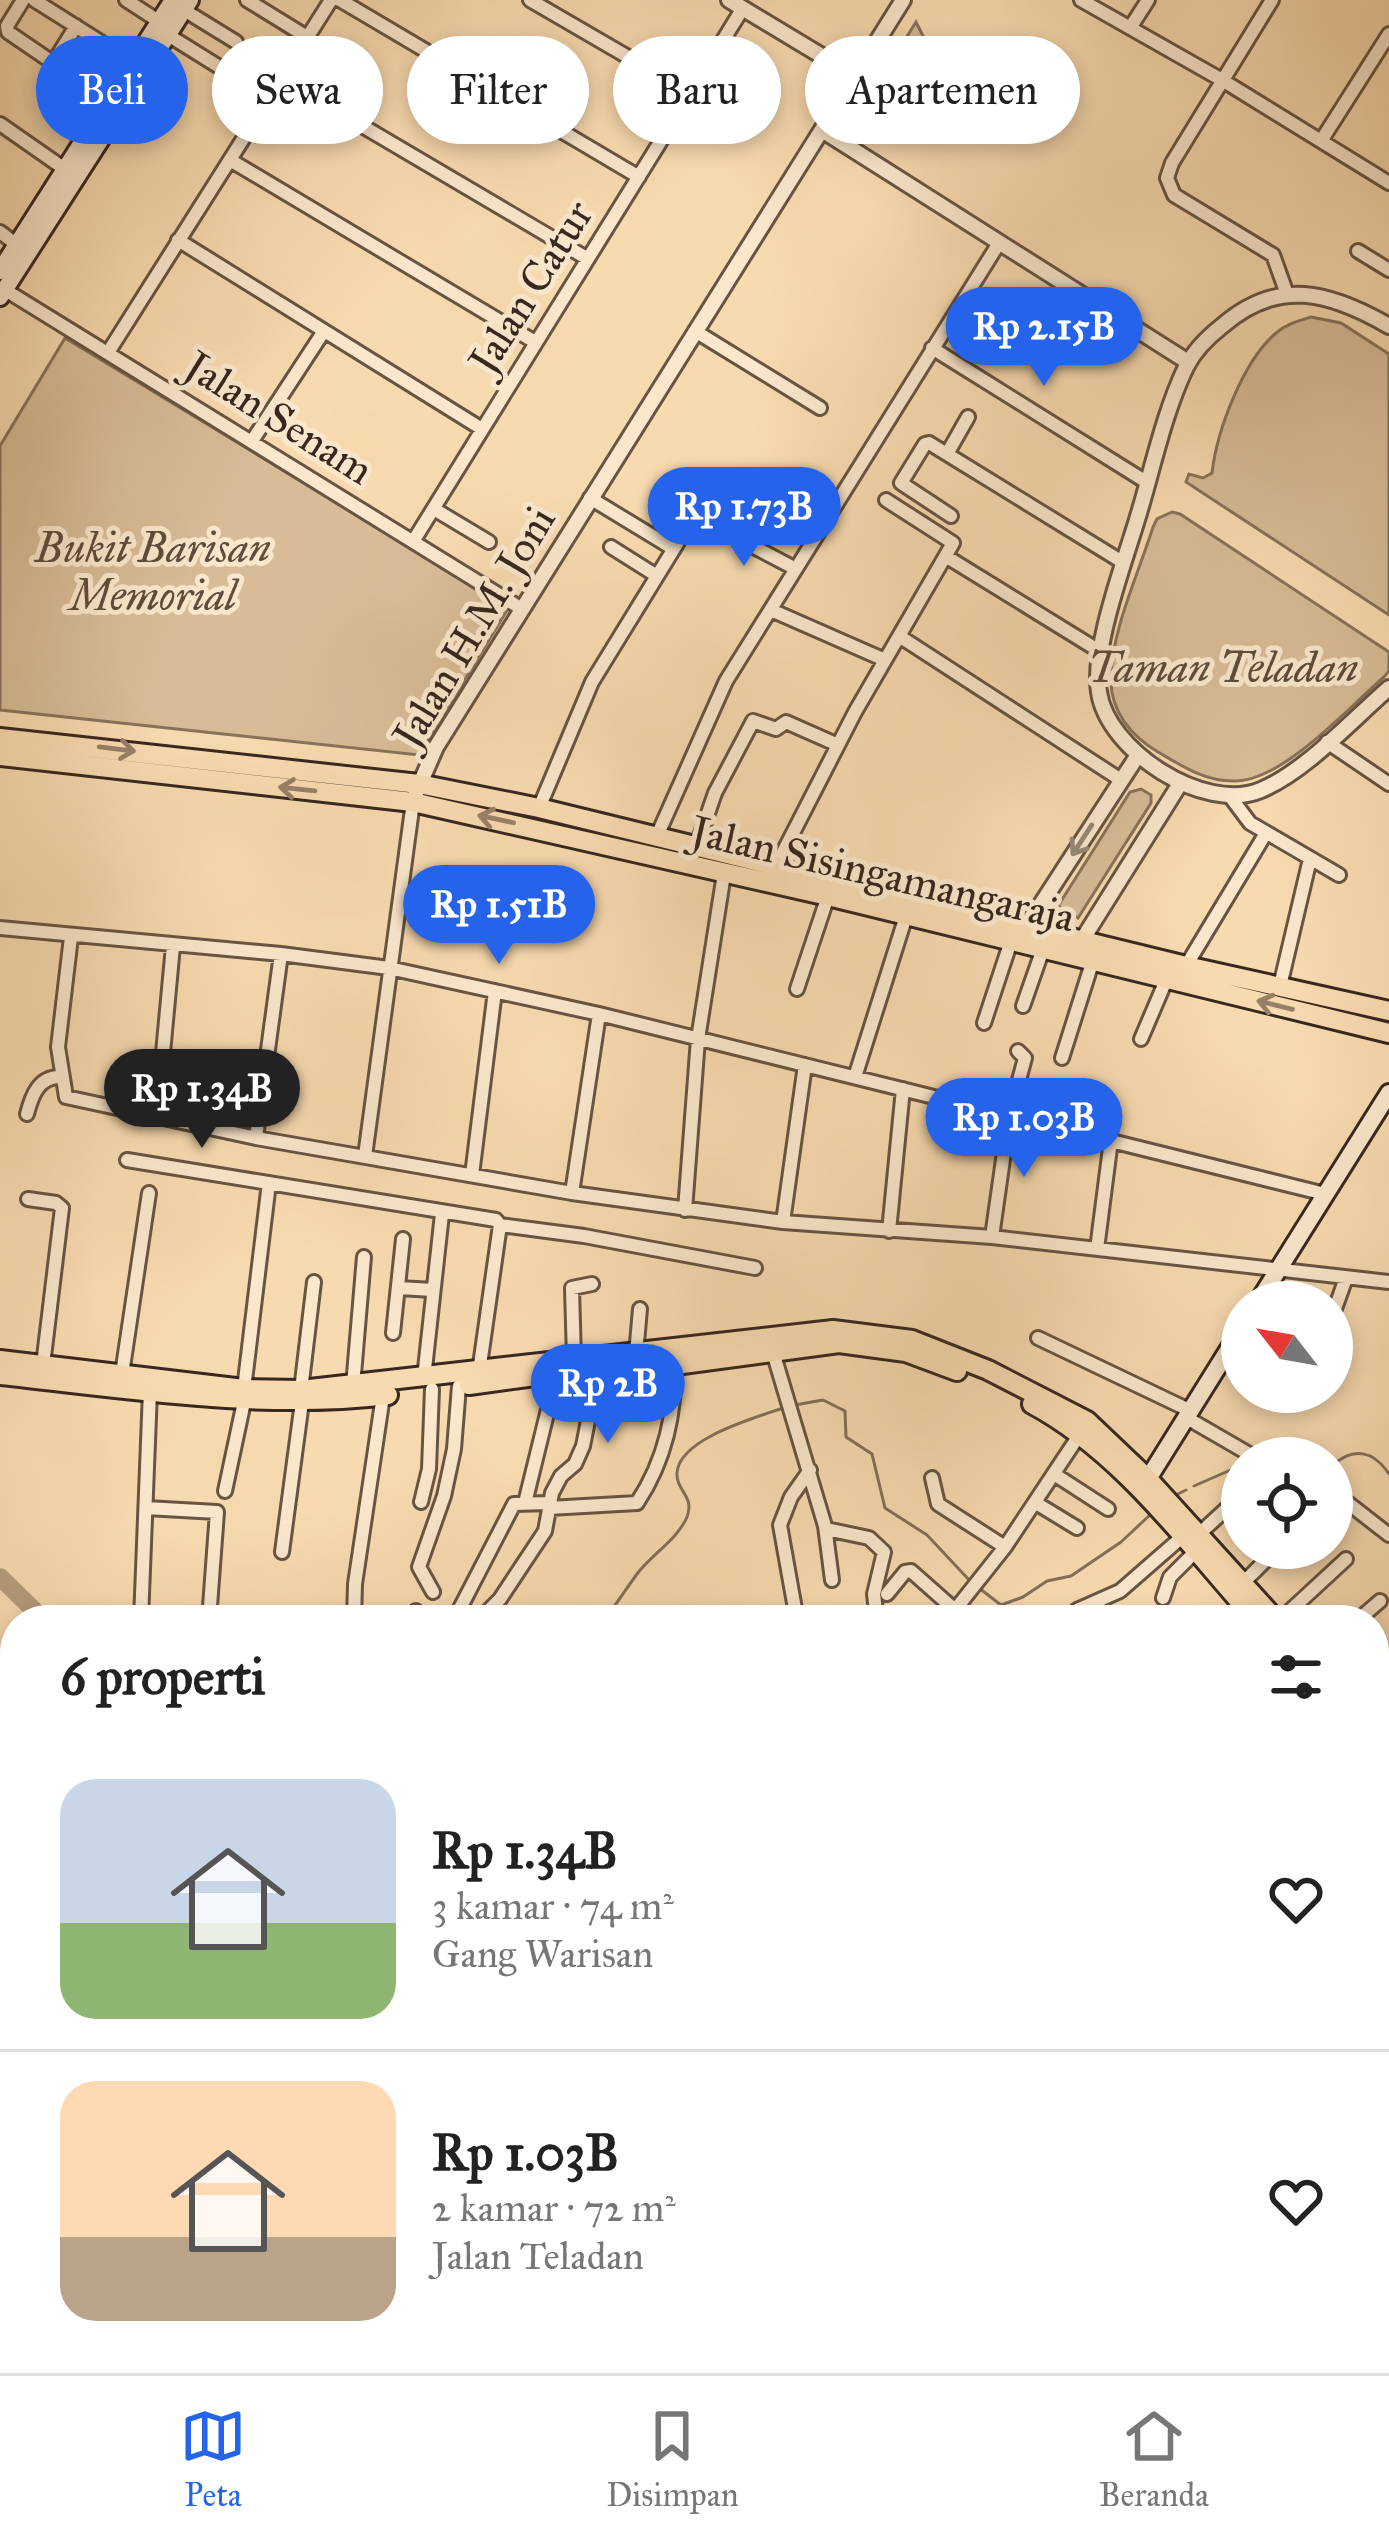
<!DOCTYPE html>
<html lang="id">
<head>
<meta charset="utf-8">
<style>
	:root { --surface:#fff; --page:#f6f6f6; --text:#222; --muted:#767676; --line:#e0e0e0; --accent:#2563eb }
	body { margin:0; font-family:"IM FELL Great Primer",serif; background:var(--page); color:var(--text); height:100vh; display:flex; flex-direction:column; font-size:45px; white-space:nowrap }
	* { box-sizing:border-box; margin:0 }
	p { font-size:39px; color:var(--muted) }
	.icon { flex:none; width:66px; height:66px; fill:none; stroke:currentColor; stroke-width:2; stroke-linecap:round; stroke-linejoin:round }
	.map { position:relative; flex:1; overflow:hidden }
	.details { position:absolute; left:0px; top:1605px; width:1389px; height:768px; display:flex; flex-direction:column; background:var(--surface); border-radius:48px 48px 0 0; box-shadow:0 6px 18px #0003 }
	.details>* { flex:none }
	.banner { position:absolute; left:36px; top:36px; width:1317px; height:108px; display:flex; gap:24px }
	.needle { width:78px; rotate:301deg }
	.tools { position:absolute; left:1221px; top:1281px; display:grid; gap:24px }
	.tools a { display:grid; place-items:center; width:132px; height:132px; border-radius:50%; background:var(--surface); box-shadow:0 6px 18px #0003; font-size:60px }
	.price { position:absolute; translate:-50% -102px; padding:0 27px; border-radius:42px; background:var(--accent); color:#fff; font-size:39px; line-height:78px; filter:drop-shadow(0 3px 6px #0008) }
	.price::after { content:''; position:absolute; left:50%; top:72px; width:36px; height:27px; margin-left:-18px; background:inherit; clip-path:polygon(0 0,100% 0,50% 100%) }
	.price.current { background:#222; color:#fff }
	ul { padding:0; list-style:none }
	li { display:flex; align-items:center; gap:36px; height:300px; padding:0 60px }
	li+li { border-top:3px solid var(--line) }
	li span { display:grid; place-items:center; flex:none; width:336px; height:240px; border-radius:36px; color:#555 }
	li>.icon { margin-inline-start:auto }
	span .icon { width:144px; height:144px; fill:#fffc; stroke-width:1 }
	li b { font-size:51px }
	h2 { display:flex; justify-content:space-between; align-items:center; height:144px; padding:0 60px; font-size:51px }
	.pill { padding:0 42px; border-radius:54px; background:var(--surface); box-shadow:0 6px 18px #0003; font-size:42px; line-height:108px }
	.pill.current { background:var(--accent); color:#fff }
	.tab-bar { display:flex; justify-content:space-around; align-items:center; height:168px; border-top:3px solid var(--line); background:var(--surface); font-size:33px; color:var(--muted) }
	.tab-bar a { display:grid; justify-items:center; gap:6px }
	.tab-bar .current { color:var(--accent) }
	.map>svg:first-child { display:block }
	.green { fill:#d7bc97; stroke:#87725a; stroke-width:3 }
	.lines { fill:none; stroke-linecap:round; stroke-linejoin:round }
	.stream { stroke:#836e58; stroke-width:3 }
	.river { stroke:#b69d7e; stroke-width:18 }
	.minor-casing { stroke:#675442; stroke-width:18 }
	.tertiary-casing { stroke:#675442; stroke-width:20 }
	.secondary-casing { stroke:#37271e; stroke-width:22 }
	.primary-casing { stroke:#37271e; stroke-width:24 }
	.minor { stroke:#fae7cc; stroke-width:12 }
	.tertiary { stroke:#fae7cc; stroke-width:14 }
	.secondary { stroke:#fae7cc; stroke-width:16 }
	.primary { stroke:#f8dab0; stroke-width:18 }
	.oneway { stroke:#988067 }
	.oneway2 { stroke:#988775 }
	.labels { text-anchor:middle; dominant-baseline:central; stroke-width:10; stroke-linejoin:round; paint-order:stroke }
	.street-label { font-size:42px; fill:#37271e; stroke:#fae7cc }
	.park-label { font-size:42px; font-style:italic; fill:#5f4c3c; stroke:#fae7cc }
</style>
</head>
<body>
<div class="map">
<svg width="1389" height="2373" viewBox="0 0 1389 2373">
	<rect width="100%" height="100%" fill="#f8dab0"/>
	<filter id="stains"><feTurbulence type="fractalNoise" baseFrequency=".00167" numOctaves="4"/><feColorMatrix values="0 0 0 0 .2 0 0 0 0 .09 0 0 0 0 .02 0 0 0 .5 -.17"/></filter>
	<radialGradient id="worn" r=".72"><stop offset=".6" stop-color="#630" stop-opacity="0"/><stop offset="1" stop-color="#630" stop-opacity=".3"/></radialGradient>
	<!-- green -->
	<path class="green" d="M916,22L923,36C918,63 910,75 887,90L875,88Z
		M1311,317L1341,323L1389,354V615L1186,482L1189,474L1203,478L1212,473C1217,430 1243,361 1276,333C1286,324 1298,321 1311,317Z
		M65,338L509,607L419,755L0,710V446Z
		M1172,512L1180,514L1389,652V671L1384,677C1348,708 1283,781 1235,781C1206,782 1182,766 1158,752C1131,736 1110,711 1111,678C1111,632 1139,572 1153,527L1157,519Z
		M1141,789L1151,795V803L1078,918L1058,906L1130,792Z"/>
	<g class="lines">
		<!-- stream -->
		<path class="stream" d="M795,1405L823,1400L845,1411L846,1437L872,1454L885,1508L927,1535L971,1582
			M1265,1452L1294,1444L1320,1458
			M1332,1466C1353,1446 1374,1451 1389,1474
			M1194,1486L1242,1465
			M1172,1497L1186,1490
			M979,1588L1001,1605L1023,1597L1047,1581L1071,1576L1121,1542L1151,1514
			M604,1620C616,1605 626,1589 637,1574C652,1554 677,1540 687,1517C695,1496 676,1491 677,1473C679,1438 758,1417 786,1407"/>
		<!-- river -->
		<path class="river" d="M0,1577L44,1620
			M1035,2358L1046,2373"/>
		<!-- minor casing -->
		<g class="minor-casing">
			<path id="minor" d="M23,0L7,26L8,32L109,101
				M34,0L134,63
				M126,0L160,22
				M247,0L307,37
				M340,0L639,177
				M530,0L690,93
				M1081,0L1222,80L1389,183
				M1272,0L1172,163L1167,178L1174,195L1273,255L1287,294
				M184,10L236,42
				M1130,28L1148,0
				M168,35L269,98
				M52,65L76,26
				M281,78L588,259
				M0,124L66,170
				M1321,141L1389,34
				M230,160L535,342
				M0,232L17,245
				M178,240L482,429
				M1358,251L1389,270
				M2,288L522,609
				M695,331L820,408
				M932,348L1148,483
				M109,351L331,0
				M252,441L324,331
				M947,454L968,417
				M590,498L674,549
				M434,509L489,542
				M951,516L901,483L925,444L929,443L1124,563
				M724,520L753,541L756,548L796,569
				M414,540L743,8
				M611,547L657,576
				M947,557L1101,652
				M771,610L885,660
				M899,636L1121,780
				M1327,742L1389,784
				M1229,795L1250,823L1339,875
				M539,808L592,682L678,542
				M657,836L726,681L999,243
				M697,845L715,793L753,721L776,729L786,722L838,745
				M777,864L855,712L953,543L886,500
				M0,928L281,954L389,968L599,1014L1325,1194
				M71,937L58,1047L66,1097L256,1138L572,1193
				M1186,966L1266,833
				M1280,986L1310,859
				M797,989L828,896
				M1023,1006L1043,949
				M599,1014L572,1193L783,1222L992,1237L1389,1282
				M984,1023L1011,941
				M1141,1039L1167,978
				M1062,1058L1093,960
				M855,1077L906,916
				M27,1114C32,1095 39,1076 61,1077
				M157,1117L173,946
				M256,1138L281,954
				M365,1156L413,802
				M127,1160L496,1220L500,1225L584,1236L755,1268
				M472,1175L495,991
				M28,1199L56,1203L62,1208L43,1365
				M685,1210L698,1039L724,874
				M783,1222L805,1065
				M889,1231L903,1089
				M992,1237L1009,1117L1025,1058L1018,1051
				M1097,1249L1111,1140
				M399,1288L433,1290
				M1332,1317L1346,1278
				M393,1333L403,1239
				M1038,1338L1191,1411
				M773,1352L825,1526L832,1580
				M636,1354L640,1309
				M574,1359L572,1288L592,1284
				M479,1372L500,1225
				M122,1374L149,1193
				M424,1378L442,1214
				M353,1386L364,1257
				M244,1389L269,1183
				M301,1390L314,1282
				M1187,1418L1256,1458
				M1054,1474L1108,1509
				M932,1478L938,1504L1005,1547
				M225,1491L244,1402
				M421,1502L429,1469L432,1389
				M525,1503L557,1373
				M1036,1503L1077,1528
				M1332,1504L1348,1503L1389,1535
				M146,1508L217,1512L209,1620
				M549,1508L637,1503C666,1459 675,1413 675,1361
				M826,1529L869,1538L884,1552L874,1594L877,1620
				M1199,1534L1236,1500
				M282,1552L302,1402
				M1243,1583L1278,1548
				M433,1592L419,1567L444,1496L454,1449L459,1386
				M887,1594L905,1572L911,1571L955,1610
				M1163,1598L1170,1577L1195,1552
				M1077,1610L1120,1591L1182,1537
				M141,1620L150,1391
				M354,1620L355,1584L383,1396
				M404,1620L416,1611
				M454,1620L514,1504L549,1503
				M479,1620L500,1599L545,1531L552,1493L561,1476L575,1464L583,1446L598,1370
				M797,1620L780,1525L791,1497L810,1470
				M947,1620L1005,1547L1080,1434
				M1224,1620L1229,1616
				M1280,1620L1346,1559
				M1358,1620L1380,1601
				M1374,1686L1389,1672
				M1374,1796L1384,1787
				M1374,1911L1389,1899
				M0,1985L15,1994
				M1374,2019L1389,2005
				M1374,2073L1389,2080
				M1374,2103L1389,2086
				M1374,2202L1389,2193
				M1374,2254L1389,2247
				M1374,2353L1389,2344
				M584,2358L610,2373
				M703,2358L756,2373
				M841,2358L846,2373
				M963,2358L969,2373
				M1336,2373L1365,2358"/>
		</g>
		<!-- tertiary casing -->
		<g class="tertiary-casing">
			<path id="tertiary" d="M729,0L855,76
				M822,130L1188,362
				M1389,326C1330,292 1278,277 1222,326C1208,337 1194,351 1186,367C1163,415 1152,472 1136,523C1123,566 1092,649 1099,692C1107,750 1204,814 1261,790C1306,771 1352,720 1389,688
				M416,793L436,747L903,0
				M1023,932L1138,755
				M1079,945L1181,782"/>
		</g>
		<!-- secondary casing -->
		<g class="secondary-casing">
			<path id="secondary" d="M0,271L173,0
				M0,297L190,0
				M1258,1302L1389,1093
				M1141,1490L1242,1328"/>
		</g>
		<!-- primary casing -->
		<g class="primary-casing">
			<path id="primary" d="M0,738L419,784L539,808L1186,966L1389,1011
				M0,756L413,802L828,896L1389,1033
				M0,1360L244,1389L301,1390L833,1330L912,1340L988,1370L1087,1421L1148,1479L1276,1620
				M582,1371L675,1365L839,1343L906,1352L957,1371
				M0,1375C130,1389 258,1410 388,1395
				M469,1385L543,1375
				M1032,1404C1122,1452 1188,1544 1256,1620
				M1374,1729L1389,1746
				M1374,1754L1389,1772"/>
		</g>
		<!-- minor -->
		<use href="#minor" class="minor"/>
		<!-- tertiary -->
		<use href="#tertiary" class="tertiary"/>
		<!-- secondary -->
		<use href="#secondary" class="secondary"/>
		<!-- primary -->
		<use href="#primary" class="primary"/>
	</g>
	<!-- one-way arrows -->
	<defs><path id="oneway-shaft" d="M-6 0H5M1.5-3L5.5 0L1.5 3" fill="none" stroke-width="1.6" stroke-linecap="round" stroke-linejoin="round" transform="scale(3)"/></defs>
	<g class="oneway">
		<use href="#oneway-shaft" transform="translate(117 749) rotate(7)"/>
		<use href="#oneway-shaft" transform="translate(297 789) rotate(-174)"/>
		<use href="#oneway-shaft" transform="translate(496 819) rotate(-168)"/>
		<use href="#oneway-shaft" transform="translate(1275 1005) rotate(-166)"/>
	</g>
	<use class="oneway2" href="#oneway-shaft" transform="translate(1082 840) rotate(123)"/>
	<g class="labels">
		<!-- street labels -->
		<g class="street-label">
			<text transform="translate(531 287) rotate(-58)">Jalan Catur</text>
			<text transform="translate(279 418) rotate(32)">Jalan Senam</text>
			<text transform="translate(474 627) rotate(-59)">Jalan H.M. Joni</text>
			<text transform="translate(883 874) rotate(13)">Jalan Sisingamangaraja</text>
		</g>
		<!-- park labels -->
		<g class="park-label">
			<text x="153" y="548">Bukit Barisan<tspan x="153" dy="48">Memorial</tspan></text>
			<text x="1223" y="668">Taman Teladan</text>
		</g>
	</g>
	<rect width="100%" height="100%" filter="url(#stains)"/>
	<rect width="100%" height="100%" fill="url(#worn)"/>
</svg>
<div class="tools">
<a><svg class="needle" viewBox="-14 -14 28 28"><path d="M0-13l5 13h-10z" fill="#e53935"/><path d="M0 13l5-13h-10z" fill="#767676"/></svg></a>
<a><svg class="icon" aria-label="locate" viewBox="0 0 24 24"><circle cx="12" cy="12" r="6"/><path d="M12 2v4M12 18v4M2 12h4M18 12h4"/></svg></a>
</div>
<b class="price" style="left:1044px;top:389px">Rp 2.15B</b>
<b class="price" style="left:744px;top:569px">Rp 1.73B</b>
<b class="price" style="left:499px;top:967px">Rp 1.51B</b>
<b class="price current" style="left:202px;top:1151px">Rp 1.34B</b>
<b class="price" style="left:1024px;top:1180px">Rp 1.03B</b>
<b class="price" style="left:608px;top:1446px">Rp 2B</b>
<div class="banner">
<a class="pill current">Beli</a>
<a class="pill">Sewa</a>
<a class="pill">Filter</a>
<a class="pill">Baru</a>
<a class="pill">Apartemen</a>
</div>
<section class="details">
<h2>6 properti<svg class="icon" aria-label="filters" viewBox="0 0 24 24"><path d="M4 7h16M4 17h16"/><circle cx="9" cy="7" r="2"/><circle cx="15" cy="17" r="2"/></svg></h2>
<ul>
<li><span style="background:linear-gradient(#c9d6e8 60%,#8fb573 0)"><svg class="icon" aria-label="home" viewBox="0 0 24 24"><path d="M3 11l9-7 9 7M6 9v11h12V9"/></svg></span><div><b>Rp 1.34B</b><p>3 kamar · 74 m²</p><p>Gang Warisan</p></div><svg class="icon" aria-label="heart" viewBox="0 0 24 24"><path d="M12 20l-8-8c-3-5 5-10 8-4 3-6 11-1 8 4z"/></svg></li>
<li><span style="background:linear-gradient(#ffd9b3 65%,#b9a48a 0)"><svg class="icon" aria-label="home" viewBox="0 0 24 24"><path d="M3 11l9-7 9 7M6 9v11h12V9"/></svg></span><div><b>Rp 1.03B</b><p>2 kamar · 72 m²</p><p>Jalan Teladan</p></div><svg class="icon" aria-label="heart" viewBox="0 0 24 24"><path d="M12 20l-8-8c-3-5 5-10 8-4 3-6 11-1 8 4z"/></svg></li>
</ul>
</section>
</div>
<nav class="tab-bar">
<a class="current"><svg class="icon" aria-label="map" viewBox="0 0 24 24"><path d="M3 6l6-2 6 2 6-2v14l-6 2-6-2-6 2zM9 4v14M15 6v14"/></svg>Peta</a>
<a><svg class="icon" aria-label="saved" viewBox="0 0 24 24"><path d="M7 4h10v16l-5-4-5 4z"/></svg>Disimpan</a>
<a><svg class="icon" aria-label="home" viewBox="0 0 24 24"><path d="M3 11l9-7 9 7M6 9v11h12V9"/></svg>Beranda</a>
</nav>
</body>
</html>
